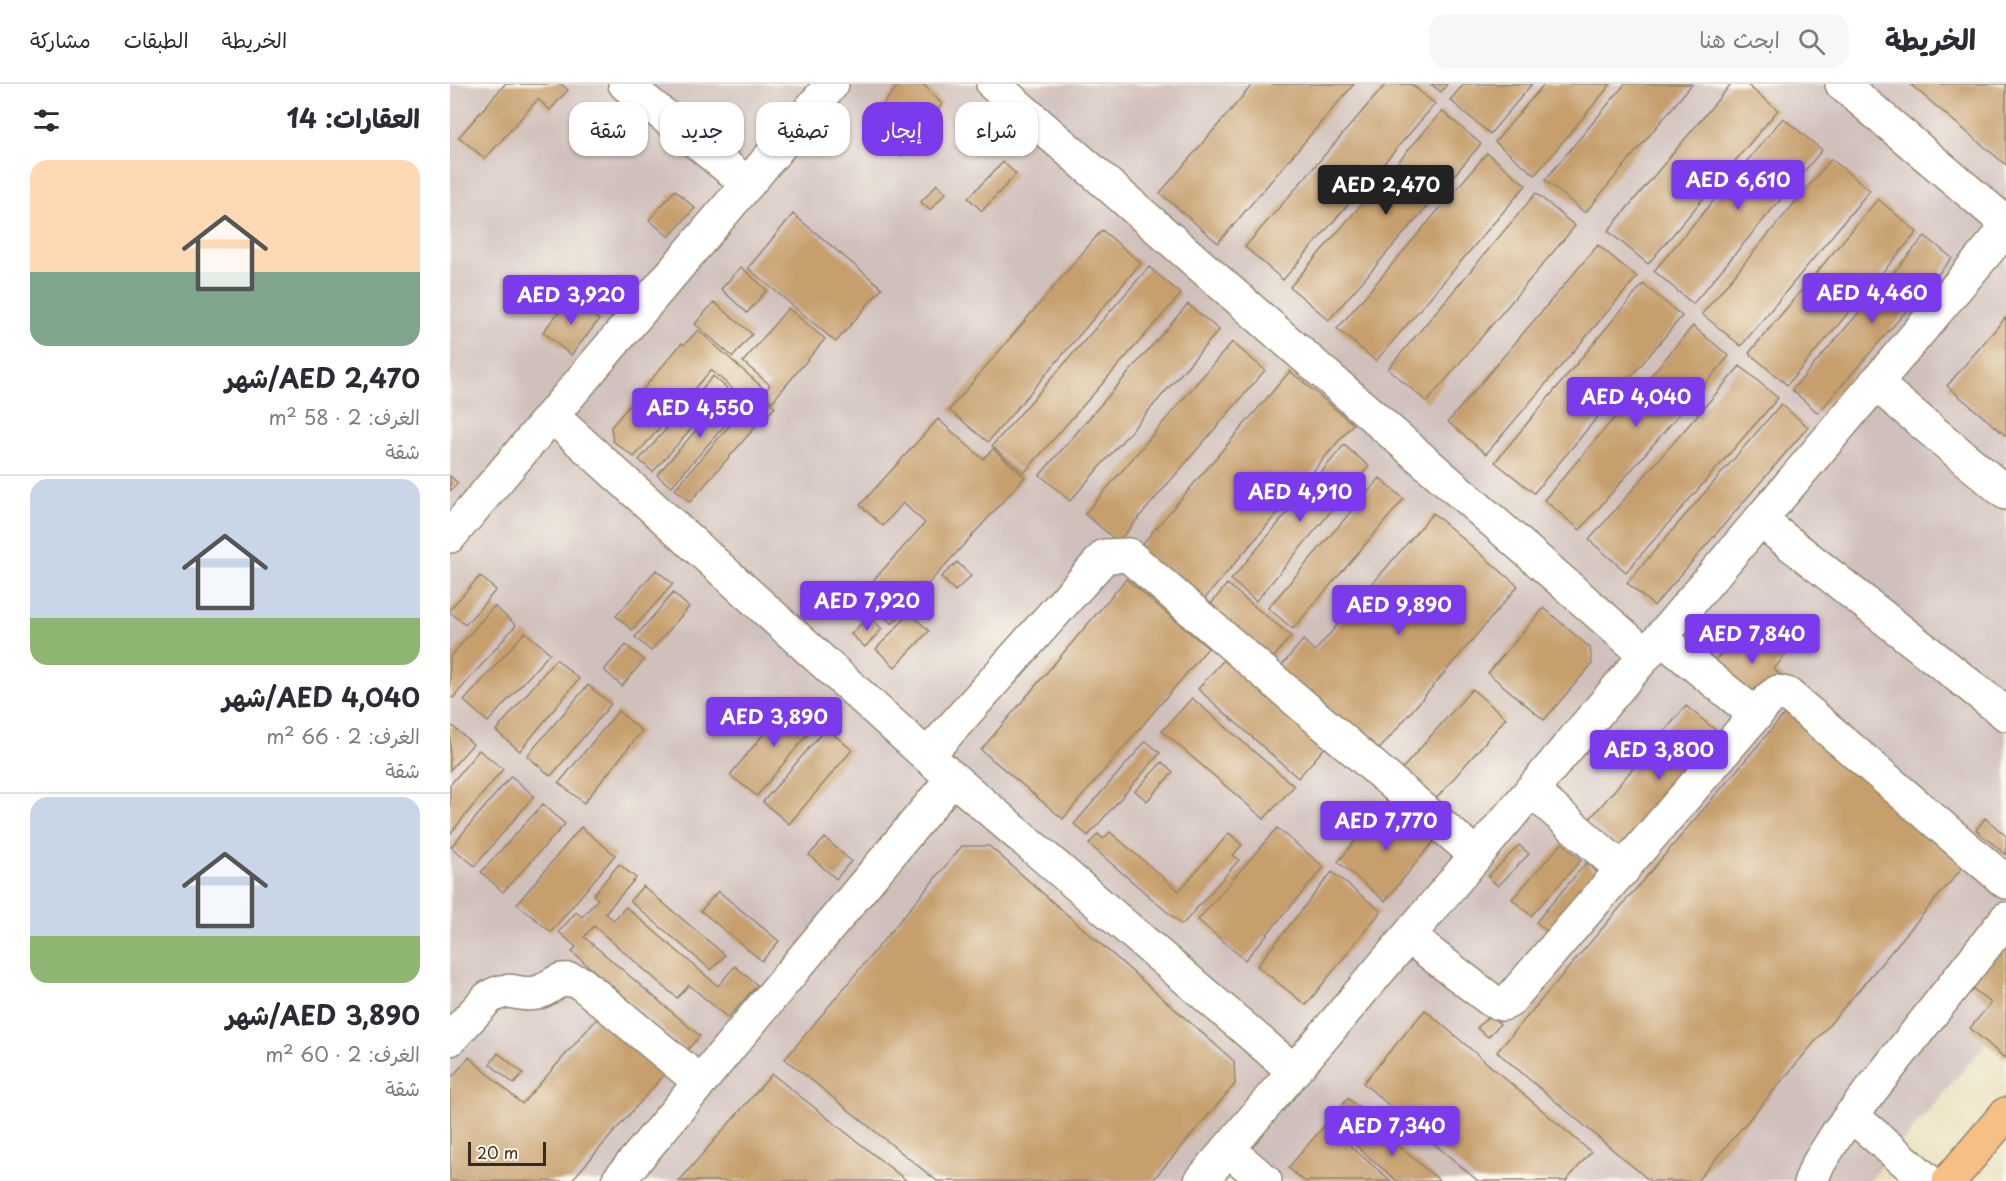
<!DOCTYPE html>
<html lang="ar">
<head>
<meta charset="utf-8">
<style>
	:root { --surface:#fff; --page:#f7f7f7; --text:#2b2b33; --muted:#7c7c81; --line:#e1e1e2; --accent:#7c3aed }
	body { margin:0; font-family:"Playpen Sans","Playpen Sans Arabic",sans-serif; background:var(--page); color:var(--text); direction:rtl; height:100vh; display:flex; flex-direction:column; font-size:22px; white-space:nowrap }
	* { box-sizing:border-box; margin:0 }
	p { font-size:20px; color:var(--muted) }
	.icon { flex:none; width:33px; height:33px; fill:none; stroke:currentColor; stroke-width:2; stroke-linecap:round; stroke-linejoin:round }
	.map { position:relative; flex:1; overflow:hidden; direction:ltr }
	.drawer { display:flex; flex-direction:column; background:var(--surface); width:450px }
	.drawer>* { flex:none }
	.banner { position:absolute; left:18px; top:18px; width:570px; height:54px; direction:rtl; display:flex; gap:12px }
	.scale { position:absolute; left:18px; bottom:15px; width:78px; box-sizing:border-box; padding-left:6px; border:3px solid #3b2a1e; border-top:0; font-size:16px; line-height:21px; white-space:nowrap; color:#3b2a1e; -webkit-text-stroke:4px #fbf7ec; paint-order:stroke }
	.price { position:absolute; translate:-50% -51px; padding:0 14px; border-radius:6px; background:var(--accent); color:#fff; font-size:20px; line-height:39px; filter:drop-shadow(0 2px 3px #0008) }
	.price::after { content:''; position:absolute; left:50%; top:36px; width:18px; height:14px; margin-left:-9px; background:inherit; clip-path:polygon(0 0,100% 0,50% 100%) }
	.price.active { background:#222; color:#fff }
	ul { padding:0; list-style:none }
	li { display:grid; align-content:center; gap:12px; height:318px; padding:0 30px }
	li+li { border-top:2px solid var(--line) }
	li span { display:grid; place-items:center; height:186px; border-radius:18px; color:#555 }
	li>.icon { margin-inline-start:auto }
	span .icon { width:108px; height:108px; fill:#fffc; stroke-width:1 }
	li b { font-size:26px }
	h2 { display:flex; justify-content:space-between; align-items:center; height:72px; padding:0 30px; font-size:26px }
	.tag { padding:0 21px; border-radius:18px; background:var(--surface); box-shadow:0 2px 4px #0004; font-size:21px; line-height:54px }
	.tag.active { background:var(--accent); color:#fff }
	header { display:flex; align-items:center; gap:36px; box-sizing:border-box; height:84px; padding:0 30px; background:var(--surface); border-bottom:2px solid var(--line) }
	header strong { font-size:28px }
	nav { display:flex; gap:33px; margin-inline-start:auto; font-size:21px }
	.search { width:420px; height:54px; background:var(--page); display:flex; align-items:center; gap:15px; box-sizing:border-box; padding:0 21px; border-radius:18px; color:var(--muted); font-size:22px }
	main { display:flex; flex:1; min-height:0 }
	.map>svg:first-child { display:block }
	.industrial { fill:#d0c0bc }
	.building { fill:#c69f6d }
	.lines { fill:none; stroke-linecap:round; stroke-linejoin:round }
	.minor-casing { stroke:#93866f; stroke-width:36 }
	.major-casing { stroke:#93866f; stroke-width:36 }
	.minor { stroke:#fff; stroke-width:33 }
	.major { stroke:#f5bf86; stroke-width:33 }
</style>
</head>
<body>
<header>
<strong>الخريطة</strong>
<div class="search"><svg class="icon" aria-label="search" viewBox="0 0 24 24"><circle cx="10" cy="10" r="6"/><path d="M15 15l6 6"/></svg>ابحث هنا</div>
<nav><a>الخريطة</a><a>الطبقات</a><a>مشاركة</a></nav>
</header>
<main>
<div class="map">
<svg width="1556" height="1097" viewBox="0 0 1556 1097">
	<rect width="100%" height="100%" fill="#fbf7ec"/>
	<filter id="ink" filterUnits="userSpaceOnUse"><feTurbulence type="fractalNoise" baseFrequency=".0167" numOctaves="2"/><feDisplacementMap in="SourceGraphic" scale="12" xChannelSelector="R" yChannelSelector="G"/><feConvolveMatrix kernelMatrix="1 2 1 2 8 2 1 2 1" color-interpolation-filters="sRGB"/></filter>
	<filter id="wash" filterUnits="userSpaceOnUse"><feTurbulence type="fractalNoise" baseFrequency=".008" numOctaves="4" result="noise"/><feDisplacementMap in="SourceGraphic" scale="24" xChannelSelector="R" yChannelSelector="G"/><feGaussianBlur stdDeviation="1.35" result="paint"/><feColorMatrix in="noise" values="0 0 0 0 0 0 0 0 0 0 0 0 0 0 0 0 0 1.4 0 .05"/><feComposite in="paint" operator="in"/></filter>
	<g filter="url(#wash)">
		<rect width="100%" height="100%" fill="#ebe1c0"/>
		<!-- industrial -->
		<path class="industrial" d="M0,0H1556V936L1419,1097H0Z"/>
		<g id="blocks">
			<!-- building -->
			<path class="building" d="M55,0H111L118,6L100,26L88,15L35,75L9,53Z
				M449,0H473L492,20L452,72L415,44Z
				M803,0H904L768,159L710,109Z
				M936,0H961L985,20L833,196L795,163Z
				M981,0H997L991,8Z
				M1014,0H1082L1040,50L1000,16Z
				M1094,0H1161L1085,91L1045,58Z
				M1175,0H1242L1135,129L1095,96Z
				M1281,0H1296L1328,26L1198,180L1158,147Z
				M1460,0H1556V81Z
				M992,27L1031,60L879,236L840,203Z
				M1333,34L1372,66L1243,220L1204,187Z
				M523,43L539,57L530,68L514,54Z
				M1037,69L1076,101L926,277L887,245Z
				M1381,75L1420,106L1291,262L1252,230Z
				M553,78L566,90L532,127L518,114Z
				M487,100L496,109L480,126L471,118Z
				M225,106L245,124L219,153L199,136Z
				M1086,109L1125,142L977,318L938,285Z
				M1428,115L1467,148L1337,301L1299,269Z
				M343,130L432,204L386,258L298,184Z
				M652,146L691,179L538,358L499,326Z
				M1475,152L1502,174L1368,329L1342,306Z
				M1148,161L1187,193L1036,370L998,338Z
				M291,183L317,206L297,229L271,205Z
				M699,183L731,210L574,389L542,362Z
				M1193,200L1232,232L1084,409L1045,378Z
				M121,213L149,236L121,271L93,248Z
				M264,218L302,250L283,273L245,240Z
				M738,220L769,246L620,417L590,391Z
				M338,224L375,255L322,318L313,310L320,301L293,278Z
				M1556,233V352L1497,302Z
				M1243,242L1279,272L1130,446L1094,416Z
				M248,246L312,303L307,308L325,323L317,332L300,316L298,318L261,286L184,373L163,357L161,343L232,259L234,261Z
				M782,258L815,286L668,458L635,430Z
				M1290,282L1328,314L1176,488L1139,456Z
				M840,287L903,340L752,518L688,465Z
				M263,292L277,304L203,388L189,376Z
				M280,307L294,319L221,403L207,391Z
				M1331,320L1358,343L1204,522L1177,499Z
				M297,321L313,334L240,418L225,405Z
				M488,335L533,375L543,365L575,393L442,540L410,511L475,439L453,419L433,442L410,421Z
				M894,361L919,382L806,517L781,496Z
				M0,392L8,399L0,407Z
				M930,394L954,415L843,545L818,524Z
				M983,429L1068,502L922,674L824,591L853,556L865,567Z
				M507,478L521,492L505,507L491,493Z
				M206,486L223,500L182,546L166,532Z
				M30,492L46,506L15,541L0,528V525Z
				M676,495L758,564L613,735L531,666Z
				M777,500L841,552L815,584L752,531Z
				M223,509L239,523L201,567L185,553Z
				M44,522L66,541L3,614L0,612V573Z
				M1094,524L1140,564L1142,580L1094,636L1038,589Z
				M460,529L479,547L445,583L426,565Z
				M419,532L432,545L415,563L401,550Z
				M1309,545L1338,568L1324,585L1335,595L1317,617L1304,607L1299,614L1260,583L1284,553L1295,563Z
				M75,548L100,569L38,638L14,617Z
				M176,561L194,576L172,602L154,586Z
				M778,571L878,660L848,694L748,605Z
				M106,575L129,595L70,667L46,647Z
				M138,601L161,620L101,692L77,672Z
				M1022,605L1056,634L978,724L944,694Z
				M742,614L844,702L814,735L712,647Z
				M342,615L369,636L307,712L280,691Z
				M1236,622L1279,657L1182,772L1139,736Z
				M1338,626L1518,777L1247,1097H1200L1047,968Z
				M168,627L192,647L134,719L109,699Z
				M0,640L23,660L0,686Z
				M376,644L402,666L339,740L313,718Z
				M696,657L710,669L638,752L624,740Z
				M29,666L53,685L0,750V701Z
				M712,678L723,688L697,717L685,707Z
				M61,692L84,712L25,782L1,763Z
				M937,718L984,757L935,817L888,778Z
				M93,720L115,740L53,808L31,788Z
				M1535,734L1556,752V771L1526,746Z
				M131,743L165,771L101,848L67,820Z
				M827,744L874,783L795,876L748,836Z
				M660,748L729,807L779,749L792,761L783,771L789,776L732,841L639,760L648,750L653,755Z
				M375,754L401,777L386,795L359,771Z
				M1112,759L1131,776L1081,832L1062,815Z
				M1069,761L1079,770L1048,802L1038,793Z
				M512,762H539L784,977L785,1000L702,1097H487L335,975Z
				M1136,779L1158,798L1108,857L1086,838Z
				M169,780L186,794L155,829L164,836L176,823L268,902L285,882L307,901L278,934L239,901L227,914L144,842L134,853L250,952L237,966L122,868L126,863L109,848L126,828L132,833L148,815L143,811Z
				M882,788L931,827L856,921L807,882Z
				M193,802L275,871L261,886L180,817Z
				M268,807L329,857L312,877L251,827Z
				M1556,854V975L1520,944L1541,919L1517,900Z
				M975,926L1141,1068L1116,1097H1028L913,999Z
				M152,929L220,984L121,1097H0V995L19,973L72,1020Z
				M1040,931L1050,940L1038,953L1027,944Z
				M48,969L73,989L64,1000L40,980Z
				M322,990L457,1097H229Z
				M898,1014L923,1036L900,1062L941,1097H854L838,1084Z
				M922,1039L990,1097H947L904,1060Z"/>
		</g>
	</g>
	<g filter="url(#ink)">
		<use href="#blocks" fill-opacity="0" stroke="#93866f" stroke-width="1.5"/>
		<g class="lines">
			<!-- minor casing -->
			<g class="minor-casing">
				<path id="minor" d="M175,0L298,100
					M543,0L1196,571
					M1392,0L1556,139
					M1425,299L1556,409
					M102,332L477,672L844,987
					M1310,436L1556,630
					M0,452L382,0
					M1211,554L1306,631
					M477,672L655,472L678,471L1026,771
					M1081,706L1173,786
					M958,852L1041,916L1052,920L1058,918L1320,614L1328,608L1337,610L1556,798
					M0,955L38,914C61,900 66,913 86,909C106,904 104,889 131,899L250,998
					M1401,1031L1478,1097
					M778,1065L815,1097
					M168,1097L503,694
					M751,1097L1556,145
					M1361,1097L1367,1082L1389,1047L1556,835"/>
			</g>
			<!-- major casing -->
			<g class="major-casing">
				<path id="major" d="M1499,1097L1556,1030"/>
			</g>
			<!-- minor -->
			<use href="#minor" class="minor"/>
			<!-- major -->
			<use href="#major" class="major"/>
		</g>
	</g>
</svg>
<div class="scale">20 m</div>
<b class="price" style="left:1288px;top:127px">AED 6,610</b>
<b class="price active" style="left:936px;top:132px">AED 2,470</b>
<b class="price" style="left:1422px;top:240px">AED 4,460</b>
<b class="price" style="left:121px;top:242px">AED 3,920</b>
<b class="price" style="left:1186px;top:344px">AED 4,040</b>
<b class="price" style="left:250px;top:355px">AED 4,550</b>
<b class="price" style="left:850px;top:439px">AED 4,910</b>
<b class="price" style="left:417px;top:548px">AED 7,920</b>
<b class="price" style="left:949px;top:552px">AED 9,890</b>
<b class="price" style="left:1302px;top:581px">AED 7,840</b>
<b class="price" style="left:324px;top:664px">AED 3,890</b>
<b class="price" style="left:1209px;top:697px">AED 3,800</b>
<b class="price" style="left:936px;top:768px">AED 7,770</b>
<b class="price" style="left:942px;top:1073px">AED 7,340</b>
<div class="banner">
<a class="tag">شراء</a>
<a class="tag active">إيجار</a>
<a class="tag">تصفية</a>
<a class="tag">جديد</a>
<a class="tag">شقة</a>
</div>
</div>
<section class="drawer">
<h2>العقارات: 14<svg class="icon" aria-label="filters" viewBox="0 0 24 24"><path d="M4 7h16M4 17h16"/><circle cx="9" cy="7" r="2"/><circle cx="15" cy="17" r="2"/></svg></h2>
<ul>
<li><span style="background:linear-gradient(#ffd9b3 60%,#7fa58c 0)"><svg class="icon" aria-label="home" viewBox="0 0 24 24"><path d="M3 11l9-7 9 7M6 9v11h12V9"/></svg></span><div><b>AED 2,470/شهر</b><p>الغرف: 2 · 58 m²</p><p>شقة</p></div></li>
<li><span style="background:linear-gradient(#c9d6e8 75%,#8fb573 0)"><svg class="icon" aria-label="home" viewBox="0 0 24 24"><path d="M3 11l9-7 9 7M6 9v11h12V9"/></svg></span><div><b>AED 4,040/شهر</b><p>الغرف: 2 · 66 m²</p><p>شقة</p></div></li>
<li><span style="background:linear-gradient(#c9d6e8 75%,#8fb573 0)"><svg class="icon" aria-label="home" viewBox="0 0 24 24"><path d="M3 11l9-7 9 7M6 9v11h12V9"/></svg></span><div><b>AED 3,890/شهر</b><p>الغرف: 2 · 60 m²</p><p>شقة</p></div></li>
</ul>
</section>
</main>
</body>
</html>
